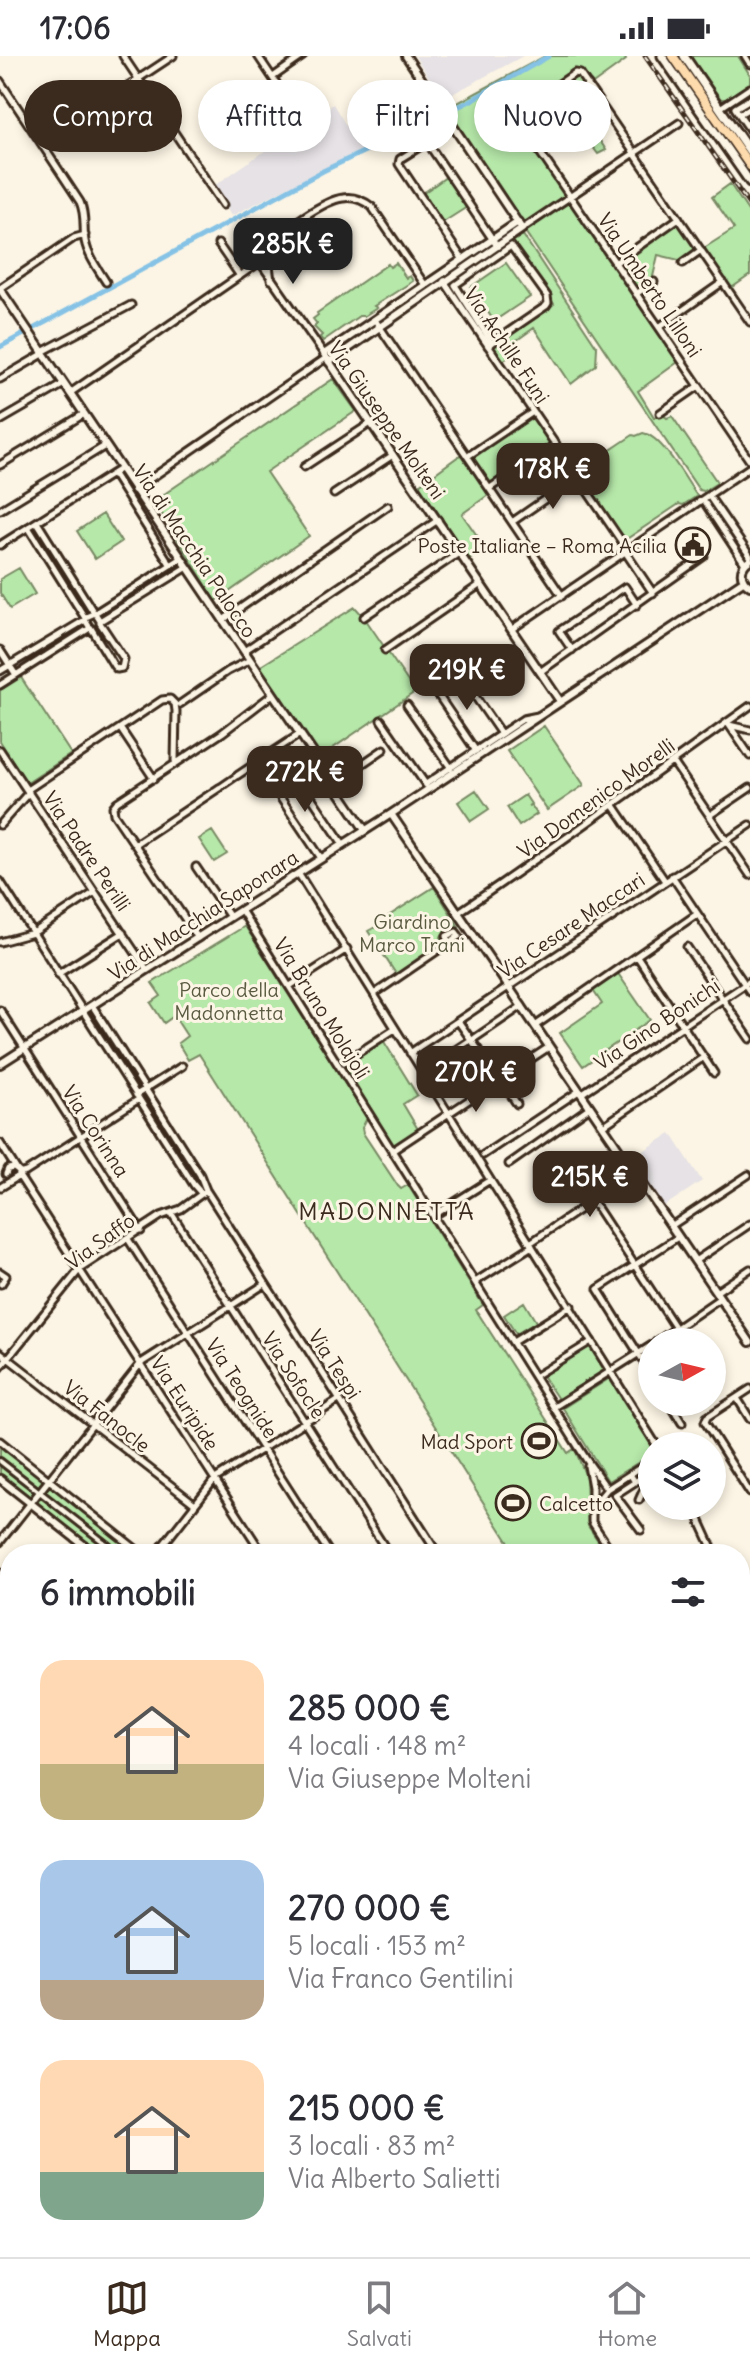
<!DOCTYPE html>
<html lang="it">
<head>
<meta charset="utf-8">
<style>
	:root { --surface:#fff; --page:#f7f7f7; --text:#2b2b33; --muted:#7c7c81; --line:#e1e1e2; --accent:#3b2a1e }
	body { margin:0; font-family:Delius,sans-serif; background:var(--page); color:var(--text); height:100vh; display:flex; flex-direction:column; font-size:30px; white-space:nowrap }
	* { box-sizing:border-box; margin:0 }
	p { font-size:26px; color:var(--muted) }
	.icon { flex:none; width:44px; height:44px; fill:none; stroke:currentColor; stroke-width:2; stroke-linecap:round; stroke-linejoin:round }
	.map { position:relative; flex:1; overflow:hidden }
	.sheet { position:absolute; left:0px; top:1488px; width:750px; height:714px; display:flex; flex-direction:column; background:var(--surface); border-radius:32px 32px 0 0; box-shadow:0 4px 12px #0003 }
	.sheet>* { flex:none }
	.top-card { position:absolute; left:24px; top:24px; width:702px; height:72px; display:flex; gap:16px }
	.needle { width:52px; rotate:82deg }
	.controls { position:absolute; left:638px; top:1272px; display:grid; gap:16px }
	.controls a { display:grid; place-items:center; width:88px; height:88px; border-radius:50%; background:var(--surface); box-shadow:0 4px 12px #0003; font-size:40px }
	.price { position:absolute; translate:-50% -68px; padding:0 18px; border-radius:16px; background:var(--accent); color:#fff; font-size:26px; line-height:52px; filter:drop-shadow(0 2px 4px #0008) }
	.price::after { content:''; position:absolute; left:50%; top:48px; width:24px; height:18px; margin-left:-12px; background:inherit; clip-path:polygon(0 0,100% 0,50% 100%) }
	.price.active { background:#222; color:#fff }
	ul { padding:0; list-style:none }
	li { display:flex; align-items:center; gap:24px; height:200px; padding:0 40px }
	li span { display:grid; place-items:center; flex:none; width:224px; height:160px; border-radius:24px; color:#555 }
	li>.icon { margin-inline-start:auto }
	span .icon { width:96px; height:96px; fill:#fffc; stroke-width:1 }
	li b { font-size:34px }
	h2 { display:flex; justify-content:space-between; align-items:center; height:96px; padding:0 40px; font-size:34px }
	.chip { padding:0 28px; border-radius:36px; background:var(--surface); box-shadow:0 4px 12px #0003; font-size:28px; line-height:72px }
	.chip.active { background:var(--accent); color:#fff }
	.status { display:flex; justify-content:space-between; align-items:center; height:56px; padding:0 40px; background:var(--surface); direction:ltr }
	.status svg { height:22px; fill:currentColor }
	.tabs { display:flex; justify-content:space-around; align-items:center; height:112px; border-top:2px solid var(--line); background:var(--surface); font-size:22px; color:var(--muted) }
	.tabs a { display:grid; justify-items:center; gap:4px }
	.tabs .active { color:var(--accent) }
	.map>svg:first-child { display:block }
	.built { fill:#e6e2e5 }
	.green { fill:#b6e8a9; stroke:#788964; stroke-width:2 }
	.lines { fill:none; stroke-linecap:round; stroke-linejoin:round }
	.stream { stroke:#678595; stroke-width:2 }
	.canal { stroke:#85c2e5; stroke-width:5 }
	.pedestrian-casing { stroke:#3b2a1e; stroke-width:10 }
	.minor-casing { stroke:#3b2a1e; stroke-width:11 }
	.tertiary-casing { stroke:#3b2a1e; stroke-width:12 }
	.secondary-casing { stroke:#3b2a1e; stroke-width:13 }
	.primary-casing { stroke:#3b2a1e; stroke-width:14 }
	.pedestrian { stroke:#fcf5e5; stroke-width:4 }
	.minor { stroke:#fcf5e5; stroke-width:5 }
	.tertiary { stroke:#fcf5e5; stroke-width:6 }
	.secondary { stroke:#fcf5e5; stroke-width:7 }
	.primary { stroke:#fedbac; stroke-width:8 }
	.rail-casing { stroke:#3b2a1e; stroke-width:5 }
	.rail { stroke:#fcf5e5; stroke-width:2; stroke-dasharray:6; stroke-linecap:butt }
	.labels { text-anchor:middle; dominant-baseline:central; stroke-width:6; stroke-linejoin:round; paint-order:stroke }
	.street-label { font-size:20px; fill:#3b2a1e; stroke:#fcf5e5 }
	.poi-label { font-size:20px; fill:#3b2a1e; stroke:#fcf5e5; text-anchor:end }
	.park-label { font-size:20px; fill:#5a5a41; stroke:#fcf5e5 }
	.quarter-label { font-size:24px; letter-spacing:2px; fill:#3b2a1e; stroke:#fcf5e5 }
</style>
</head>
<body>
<div class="status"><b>17:06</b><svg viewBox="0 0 49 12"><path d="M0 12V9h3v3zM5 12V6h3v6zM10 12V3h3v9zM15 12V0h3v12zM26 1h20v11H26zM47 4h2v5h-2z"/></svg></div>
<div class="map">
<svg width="750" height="2201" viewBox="0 0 750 2201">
	<rect width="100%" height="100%" fill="#fcf5e5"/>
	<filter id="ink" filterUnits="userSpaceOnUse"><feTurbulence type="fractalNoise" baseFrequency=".0125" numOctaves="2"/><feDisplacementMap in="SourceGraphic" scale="16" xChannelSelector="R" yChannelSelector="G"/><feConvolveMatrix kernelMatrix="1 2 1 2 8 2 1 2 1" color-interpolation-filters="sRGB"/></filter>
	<g filter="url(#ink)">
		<!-- built -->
		<path class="built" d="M415,0H523L443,43Z
			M333,48L361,94L231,160L214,130Z
			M671,1077L702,1125L663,1151L631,1103Z"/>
		<!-- green -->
		<path class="green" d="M545,0H624L626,4L525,77L566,140L523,169L446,53Z
			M689,0H738L750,19V27L726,43H721Z
			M583,57L594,75L592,78L595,77L606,94L598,98L588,85L591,79L584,78L574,63Z
			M446,121L467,151L442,167L422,138Z
			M730,128L750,158V219L730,233L704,192L734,173L712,141Z
			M570,146L678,306L638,335L654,361L663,359L667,362L672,360L715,423L717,427L704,435L699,434L526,177L527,174Z
			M679,165L697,193L683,205L658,199L652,225L637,234L619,206Z
			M523,179L597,291L596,309L571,328L534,272L506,292L511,300L502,305L493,290L554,248L512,186Z
			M396,207L406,222L410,220L413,225L374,250L377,252L364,260H359L323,285L320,281L322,279L314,271L317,268L313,263L318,259L317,257L388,208L390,211Z
			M506,207L530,241L494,265L471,231Z
			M333,323L356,355L266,416L309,480L216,545L154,445Z
			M532,358L554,388L538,399L511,394L506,419L491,430L470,400Z
			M643,377C662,380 686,424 697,440L683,449L679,448L625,484L579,415L633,379L636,380Z
			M463,397L491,437L462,458L485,491L469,503L419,429Z
			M103,458L121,486L95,503L77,475Z
			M19,512L35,538L10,553L0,537V523Z
			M355,551L364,561L415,636L317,703L256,613Z
			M20,620L71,698L27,727L0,685V633Z
			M544,670L584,729L547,754L507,695Z
			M476,734L489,753L471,765L458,746Z
			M525,739L531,748L528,750L531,749L537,758L519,770L507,751Z
			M212,775L227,798L214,806L199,783Z
			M434,831L459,871L445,874L441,881L443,888L396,918L368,875L385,866L384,863Z
			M245,870L367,1062L362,1072L363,1077L398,1130L401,1133L408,1129L483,1249L476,1254L568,1397L574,1393L576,1396L586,1421L588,1470L607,1498H516L199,998L188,1004L178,987L187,980L174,960L164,967L151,947L161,940L152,927Z
			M617,916L650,964L583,1010L560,977L602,948L592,933Z
			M383,984L417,1039L403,1048L419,1075L394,1091L343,1010Z
			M524,1246L536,1266L516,1278L504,1259Z
			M589,1288L605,1314L558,1343L541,1318Z
			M610,1322L652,1390V1398L608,1425L563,1352Z
			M0,1391L43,1424L30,1441L0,1418Z
			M50,1428L139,1498H100L35,1447Z
			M740,1570L750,1580L749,1690L740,1675Z
			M740,1702L747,1713L744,1715L747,1720L750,1719V1752L740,1761Z
			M750,1884V1947L740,1939V1896Z"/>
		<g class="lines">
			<!-- stream -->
			<path class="stream" d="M532,973L568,1027"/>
			<!-- canal -->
			<path class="canal" d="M0,291L323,115L468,46L549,0"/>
			<!-- pedestrian casing -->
			<g class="pedestrian-casing">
				<path id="pedestrian" d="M219,732L238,719
					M535,1320L592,1285
					M0,1405L119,1498"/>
			</g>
			<!-- minor casing -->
			<g class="minor-casing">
				<path id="minor" d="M123,0L223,149
					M258,0L305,70
					M745,0L750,8
					M273,21L303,0
					M0,25L80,146C86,159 83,171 85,185C88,200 98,213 106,226
					M750,43L735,52L739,58L750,52
					M720,52L750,32
					M739,58L750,74
					M523,72L588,29
					M41,87L173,0
					M522,173L679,67
					M242,180L324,298
					M218,188L240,220
					M463,204L399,108L400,103L424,88L429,89L497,190
					M615,207L679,162
					M683,207L701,194
					M271,224C269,211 267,199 274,187C283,172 326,144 343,142C354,140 363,144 372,151L425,229
					M444,225L628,495
					M0,232L74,182L85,179
					M636,238L654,226
					M375,264L562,540
					M750,266L580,18L575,17L516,58V61L750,405
					M659,271L723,226
					M488,290L492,287L546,250L548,247L547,240L511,190L455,229L492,287
					M42,296L131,249
					M0,323L43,298
					M70,337L257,208
					M660,357L699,330
					M0,365L64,328
					M468,400L533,356
					M0,409L84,358
					M304,411L371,367
					M113,418L170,508
					M490,432L556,388
					M134,434L326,302
					M334,438L393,399
					M709,440L750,500
					M703,444L745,508
					M0,454L105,390
					M37,466L94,557
					M512,466L577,421
					M28,471L85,562
					M0,489L120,413
					M626,497L653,537
					M95,557L180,503
					M364,561L459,497
					M223,564L388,450
					M100,565L186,512
					M90,572L85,564L86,561L95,557L100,565
					M91,572L114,610L117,613L122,612L124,603L100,567
					M512,573L750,411
					M0,594L16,619
					M385,594L481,528
					M572,594L559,575L625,531L637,549
					M244,595L438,464
					M0,615L85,564
					M540,616L704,500
					M459,617L501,678
					M0,629L90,572
					M434,633L476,695
					M180,648L228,615L250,604
					M407,649L451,712
					M381,664L426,729
					M727,666L750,700
					M729,669L750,674
					M120,672L162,644L170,643L175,648L176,655L175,705
					M0,694L147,914
					M673,706L750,819
					M291,711L343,788
					M238,719L300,678
					M333,728L384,693
					M426,728L523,663L538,660
					M27,734L120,672L154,723
					M280,741L321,802
					M613,748L665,825
					M710,759L750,732
					M0,769L29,736
					M135,788L219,732
					M196,811L230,861
					M298,817L657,1390
					M672,820L750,936
					M0,825L194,1129L202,1138
					M241,854L586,1403L607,1433
					M459,856C558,790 653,719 750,650
					M198,882L114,758L113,751L117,746L222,677L273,638
					M0,886L33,877L95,836
					M687,891L750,983
					M637,900L714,1017
					M58,918L123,877
					M290,930L347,893
					M374,938L459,880L456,876L447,880L449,887
					M92,949L200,1119L206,1134L438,1498
					M0,954L141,1175
					M458,965L482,999
					M535,970L697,858
					M475,982L522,950
					M410,997L750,769
					M485,1000L517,1048
					M344,1006L395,973
					M422,1016L469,985
					M581,1038L750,925
					M136,1039L182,1010
					M603,1070L704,1001
					M0,1087L17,1114
					M392,1095L549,991
					M483,1099L579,1035
					M509,1108L590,1051
					M19,1118L26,1116L139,1043
					M19,1120L263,1498
					M1,1131L19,1120V1116L14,1112L8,1113L6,1118
					M592,1144L685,1286
					M172,1158L389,1498
					M433,1160L490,1124
					M671,1170L748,1119
					M128,1183L330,1498
					M530,1187L634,1117
					M695,1205L750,1168
					M0,1216L6,1220L1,1228
					M475,1226L532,1190
					M716,1236L750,1213
					M513,1286L571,1250
					M656,1286L720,1242
					M0,1296L195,1448
					M0,1312L80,1213L161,1160L181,1153L203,1137
					M652,1319L598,1233L678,1181
					M750,1333L707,1361L705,1366L750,1437
					M737,1342L750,1363
					M669,1346L682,1367
					M554,1351L652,1289
					M0,1385L142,1498
					M588,1410L592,1431V1466L613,1498
					M630,1418L635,1426L615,1439L641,1474
					M635,1426L642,1421L645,1422L647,1426L639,1444
					M693,1450L715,1498
					M592,1451L607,1433L652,1404
					M0,1486L141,1307L265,1228
					M156,1498L215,1423L339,1344
					M0,1517L10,1525
					M746,1539L750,1547
					M740,1567L750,1576
					M0,1603L10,1611
					M0,1690L5,1687L10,1688
					M740,1690L750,1706
					M0,1697L5,1700L10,1698
					M740,1766L750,1758
					M740,1842L750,1830
					M740,1945L750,1954
					M740,2020L750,2025
					M740,2035L750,2043
					M740,2105L750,2113"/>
			</g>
			<!-- tertiary casing -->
			<g class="tertiary-casing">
				<path id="tertiary" d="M518,166L324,298L560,645
					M0,233L365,774
					M329,306L522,173L406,0
					M750,504C739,511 739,523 750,530
					M391,758L750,1286
					M0,1008L391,758L743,525
					M0,1423L95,1498
					M740,1543L750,1537
					M0,2168L10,2175
					M33,2192L45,2201
					M0,2195L8,2201
					M223,2201L227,2192"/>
			</g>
			<!-- secondary casing -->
			<g class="secondary-casing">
				<path id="secondary" d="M662,0L750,126
					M684,0L750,96"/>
			</g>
			<!-- primary casing -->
			<g class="primary-casing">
				<path id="primary" d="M673,0L750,110
					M0,2177L10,2184
					M0,2186L21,2201
					M21,2192L33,2201"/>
			</g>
			<!-- pedestrian -->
			<use href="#pedestrian" class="pedestrian"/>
			<!-- minor -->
			<use href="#minor" class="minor"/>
			<!-- tertiary -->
			<use href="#tertiary" class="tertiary"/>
			<!-- secondary -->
			<use href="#secondary" class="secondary"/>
			<!-- primary -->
			<use href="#primary" class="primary"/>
			<!-- rail casing -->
			<g class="rail-casing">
				<path id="rail" d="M645,0L750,150"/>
			</g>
			<!-- rail -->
			<use href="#rail" class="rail"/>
		</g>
	</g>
	<!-- icons -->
	<defs>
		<g id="civic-ring" transform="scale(1.8)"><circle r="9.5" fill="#fcf5e5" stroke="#3b2a1e" stroke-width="1.5"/><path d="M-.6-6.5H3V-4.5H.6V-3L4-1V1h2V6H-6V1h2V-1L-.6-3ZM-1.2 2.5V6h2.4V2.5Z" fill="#3b2a1e"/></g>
		<g id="stadium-ring" transform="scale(1.8)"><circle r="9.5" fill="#fcf5e5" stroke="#3b2a1e" stroke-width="1.5"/><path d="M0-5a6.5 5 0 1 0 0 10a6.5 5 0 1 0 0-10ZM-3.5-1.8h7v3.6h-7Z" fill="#3b2a1e"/></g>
	</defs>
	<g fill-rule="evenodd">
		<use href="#civic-ring" x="693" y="489"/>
		<use href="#stadium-ring" x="539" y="1385"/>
		<use href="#stadium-ring" x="513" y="1447"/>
	</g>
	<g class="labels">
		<!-- street labels -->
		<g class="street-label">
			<text transform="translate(650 229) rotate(56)">Via Umberto Lilloni</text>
			<text transform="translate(507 289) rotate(56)">Via Achille Funi</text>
			<text transform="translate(387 364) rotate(55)">Via Giuseppe Molteni</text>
			<text transform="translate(195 495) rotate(56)">Via di Macchia Palocco</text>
			<text transform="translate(596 742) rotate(-36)">Via Domenico Morelli</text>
			<text transform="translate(87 795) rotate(56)">Via Padre Perilli</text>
			<text transform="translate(203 859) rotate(-33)">Via di Macchia Saponara</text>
			<text transform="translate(571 869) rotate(-34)">Via Cesare Maccari</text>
			<text transform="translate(322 952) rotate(58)">Via Bruno Molajoli</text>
			<text transform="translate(657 968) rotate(-34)">Via Gino Bonichi</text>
			<text transform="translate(96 1075) rotate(57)">Via Corinna</text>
			<text transform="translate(100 1185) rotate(-36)">Via Saffo</text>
			<text transform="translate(335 1308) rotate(57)">Via Tespi</text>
			<text transform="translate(294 1319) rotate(57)">Via Sofocle</text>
			<text transform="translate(242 1332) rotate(57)">Via Teognide</text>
			<text transform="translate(185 1347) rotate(57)">Via Euripide</text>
			<text transform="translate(107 1360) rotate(38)">Via Fanocle</text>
		</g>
		<!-- poi labels -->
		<g class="poi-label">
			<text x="667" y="489">Poste Italiane – Roma Acilia</text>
			<text x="513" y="1385">Mad Sport</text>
			<text x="539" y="1447" text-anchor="start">Calcetto</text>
		</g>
		<!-- park labels -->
		<g class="park-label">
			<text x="412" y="865">Giardino<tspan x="412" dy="23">Marco Trani</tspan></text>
			<text x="229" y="933">Parco della<tspan x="229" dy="23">Madonnetta</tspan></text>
		</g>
		<!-- quarter labels -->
		<g class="quarter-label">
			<text x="387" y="1155">MADONNETTA</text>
		</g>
	</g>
</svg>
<div class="controls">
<a><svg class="needle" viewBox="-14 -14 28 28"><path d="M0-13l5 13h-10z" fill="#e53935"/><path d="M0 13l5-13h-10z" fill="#7c7c81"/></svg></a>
<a><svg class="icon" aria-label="layers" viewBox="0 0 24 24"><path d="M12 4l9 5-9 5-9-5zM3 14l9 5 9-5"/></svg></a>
</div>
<b class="price active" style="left:293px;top:230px">285K €</b>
<b class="price" style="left:553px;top:455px">178K €</b>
<b class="price" style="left:467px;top:656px">219K €</b>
<b class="price" style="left:305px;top:758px">272K €</b>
<b class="price" style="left:476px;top:1058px">270K €</b>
<b class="price" style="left:590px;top:1163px">215K €</b>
<div class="top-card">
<a class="chip active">Compra</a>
<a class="chip">Affitta</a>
<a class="chip">Filtri</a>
<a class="chip">Nuovo</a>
</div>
<section class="sheet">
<h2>6 immobili<svg class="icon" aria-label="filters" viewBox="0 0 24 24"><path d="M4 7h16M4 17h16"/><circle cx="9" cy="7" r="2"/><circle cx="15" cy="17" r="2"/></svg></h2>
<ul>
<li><span style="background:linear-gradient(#ffd9b3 65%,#c2b280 0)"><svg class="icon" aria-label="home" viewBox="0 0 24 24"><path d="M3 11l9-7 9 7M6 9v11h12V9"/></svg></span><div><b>285 000 €</b><p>4 locali · 148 m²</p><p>Via Giuseppe Molteni</p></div></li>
<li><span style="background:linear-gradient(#a9c7e8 75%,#b9a48a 0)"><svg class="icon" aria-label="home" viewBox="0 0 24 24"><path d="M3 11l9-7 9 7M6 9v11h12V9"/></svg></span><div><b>270 000 €</b><p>5 locali · 153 m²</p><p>Via Franco Gentilini</p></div></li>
<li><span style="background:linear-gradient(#ffd9b3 70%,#7fa58c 0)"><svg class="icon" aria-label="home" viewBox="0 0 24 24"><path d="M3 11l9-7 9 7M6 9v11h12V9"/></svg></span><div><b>215 000 €</b><p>3 locali · 83 m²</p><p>Via Alberto Salietti</p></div></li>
</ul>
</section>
</div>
<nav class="tabs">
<a class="active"><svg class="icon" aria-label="map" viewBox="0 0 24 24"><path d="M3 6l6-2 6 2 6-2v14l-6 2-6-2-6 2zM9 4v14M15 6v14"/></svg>Mappa</a>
<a><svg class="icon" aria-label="saved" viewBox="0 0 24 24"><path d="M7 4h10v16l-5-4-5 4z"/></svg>Salvati</a>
<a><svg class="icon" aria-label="home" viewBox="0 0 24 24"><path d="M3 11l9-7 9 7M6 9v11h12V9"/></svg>Home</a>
</nav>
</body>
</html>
